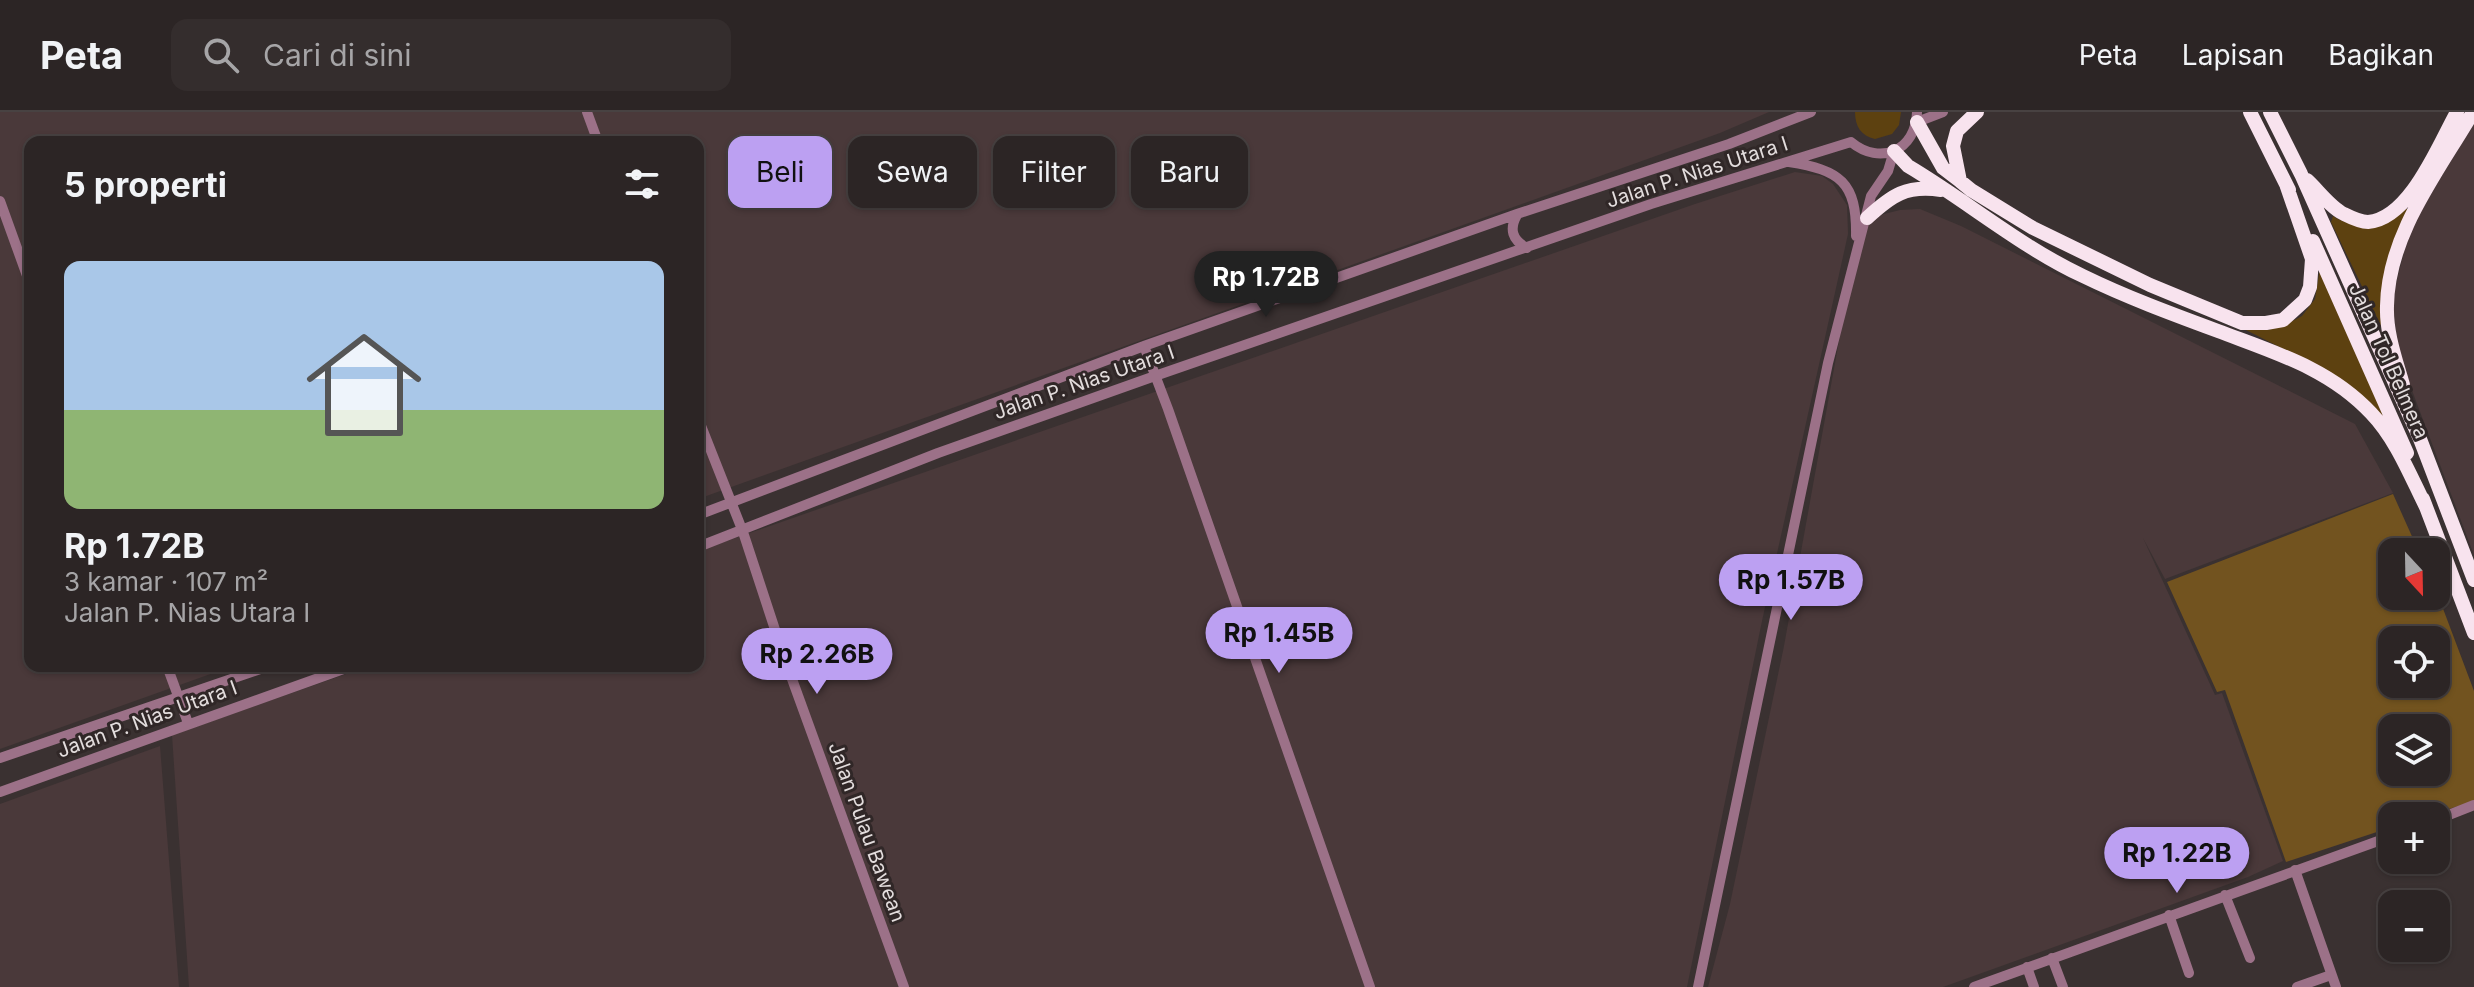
<!DOCTYPE html>
<html lang="id">
<head>
<meta charset="utf-8">
<style>
	:root { --surface:#2c2525; --page:#342d2d; --text:#f1f3f6; --muted:#a6a5a7; --line:#484242; --accent:#bca0f2 }
	body { margin:0; font-family:Inter,sans-serif; background:var(--page); color:var(--text); height:100vh; display:flex; flex-direction:column; font-size:30px; white-space:nowrap }
	* { box-sizing:border-box; margin:0 }
	p { font-size:26px; color:var(--muted) }
	.icon { flex:none; width:44px; height:44px; fill:none; stroke:currentColor; stroke-width:2; stroke-linecap:round; stroke-linejoin:round }
	.map { position:relative; flex:1; overflow:hidden }
	.side { position:absolute; left:24px; top:24px; width:680px; height:536px; display:flex; flex-direction:column; background:var(--surface); border-radius:16px; box-shadow:0 2px 6px #0004,0 0 0 2px var(--line) }
	.side>* { flex:none }
	.hud { position:absolute; left:728px; top:24px; width:760px; height:72px; display:flex; gap:16px }
	.needle { width:52px; rotate:158deg }
	.fabs { position:absolute; left:2378px; top:426px; display:grid; gap:16px }
	.fabs a { display:grid; place-items:center; width:72px; height:72px; border-radius:16px; background:var(--surface); box-shadow:0 2px 6px #0004,0 0 0 2px var(--line); font-size:40px }
	.price { position:absolute; translate:-50% -68px; padding:0 18px; border-radius:28px; background:var(--accent); color:#111; font-size:26px; line-height:52px; filter:drop-shadow(0 2px 4px #0008) }
	.price::after { content:''; position:absolute; left:50%; top:48px; width:24px; height:18px; margin-left:-12px; background:inherit; clip-path:polygon(0 0,100% 0,50% 100%) }
	.price.selected { background:#222; color:#fff }
	ul { padding:0; list-style:none }
	li { display:grid; align-content:center; gap:16px; height:424px; padding:0 40px }
	li span { display:grid; place-items:center; height:248px; border-radius:16px; color:#555 }
	li>.icon { margin-inline-start:auto }
	span .icon { width:144px; height:144px; fill:#fffc; stroke-width:1 }
	li b { font-size:34px }
	h2 { display:flex; justify-content:space-between; align-items:center; height:96px; padding:0 40px; font-size:34px }
	.pill { padding:0 28px; border-radius:16px; background:var(--surface); box-shadow:0 2px 6px #0004,0 0 0 2px var(--line); font-size:28px; line-height:72px }
	.pill.selected { background:var(--accent); color:#111 }
	header { display:flex; align-items:center; gap:48px; box-sizing:border-box; height:112px; padding:0 40px; background:var(--surface); border-bottom:2px solid var(--line) }
	header strong { font-size:38px }
	nav { display:flex; gap:44px; margin-inline-start:auto; font-size:28px }
	.search { width:560px; height:72px; background:var(--page); display:flex; align-items:center; gap:20px; box-sizing:border-box; padding:0 28px; border-radius:16px; color:var(--muted); font-size:30px }
	.map>svg:first-child { display:block }
	.built { fill:#4a393a }
	.green { fill:#5d4110 }
	.forest { fill:#72531f; fill-rule:evenodd }
	.lines { fill:none; stroke-linecap:round; stroke-linejoin:round }
	.minor { stroke:#9c7188; stroke-width:10 }
	.highway { stroke:#f8e3ee; stroke-width:14 }
	.labels { text-anchor:middle; dominant-baseline:central; stroke-width:6; stroke-linejoin:round; paint-order:stroke }
	.street-label { font-size:20px; fill:#e3dddd; stroke:#302727 }
</style>
</head>
<body>
<header>
<strong>Peta</strong>
<div class="search"><svg class="icon" aria-label="search" viewBox="0 0 24 24"><circle cx="10" cy="10" r="6"/><path d="M15 15l6 6"/></svg>Cari di sini</div>
<nav><a>Peta</a><a>Lapisan</a><a>Bagikan</a></nav>
</header>
<div class="map">
<svg width="2474" height="875" viewBox="0 0 2474 875">
	<rect width="100%" height="100%" fill="#3a3131"/>
	<!-- built -->
	<path class="built" d="M0,0H1769L1720,21L698,387V30H30V554H233L0,637Z
		M2474,12V443L2399,244L2392,187L2411,113Z
		M1795,60L1822,64L1833,72L1847,93L1848,122L1762,509L1687,875H189L172,623L369,554H698V439L1695,92Z
		M1920,97L1961,114L2355,312L2393,381L2165,467L2143,426L2215,583L2222,581L2283,749L2248,765L1943,875H1708L1730,792L1784,534L1859,118L1876,104L1900,98Z
		M160,634L179,875H0V692Z"/>
	<!-- green -->
	<path class="green" d="M1855,0H1901L1899,13L1892,22L1875,27C1861,24 1855,14 1855,0Z
		M2406,97H2411L2384,220L2331,110L2333,104C2355,119 2387,114 2406,97Z
		M2320,156L2385,307L2317,254L2240,215L2268,218L2287,212L2302,204L2315,187Z"/>
	<!-- forest -->
	<path class="forest" d="M2393,382L2419,440H2392V484H2436V478L2474,579V689L2427,704H2392V715L2286,750L2225,578L2217,580L2167,470ZM2392,528H2436V572H2392ZM2392,616H2436V660H2392Z"/>
	<g class="lines">
		<!-- minor -->
		<path class="minor" d="M587,0L598,30
			M1917,10L1943,0
			M1789,50C1840,58 1857,70 1856,124
			M0,89L30,172
			M1517,103C1509,117 1512,128 1527,136
			M1144,234L1168,297L1370,875
			M698,306L743,420L784,545L904,875
			M698,403L1144,234L1517,102L1729,32L1811,0
			M698,435L938,341L1155,264L1651,92L1851,30C1880,54 1916,39 1917,0
			M167,554L188,611
			M0,646L269,554
			M0,680L352,554
			M2436,708L2474,693
			M2295,758L2336,875
			M2225,783L2250,846
			M2169,803L2189,861
			M2052,846L2063,875
			M2027,855L2034,875
			M1698,875L1828,251L1871,84L1888,59L1894,39
			M1974,875L2392,724
			M2297,875L2331,863"/>
		<!-- highway -->
		<path class="highway" d="M1977,0L1957,19L1953,34L1960,69L1971,78L2033,116L2150,173L2242,211H2266L2283,208L2305,188L2310,175L2312,147L2286,72
			M2250,0L2289,78
			M2270,0L2301,62L2420,327L2474,468
			M1917,10L1943,56L1960,69
			M1894,39L1908,54C1967,89 2021,135 2083,164C2126,185 2172,202 2218,219C2273,240 2329,256 2371,301C2396,327 2410,363 2426,395
			M2307,68C2318,78 2331,96 2344,102C2350,105 2361,110 2368,110C2410,107 2439,32 2457,0
			M1867,106C1892,83 1906,73 1941,78
			M2313,129L2407,341
			M2403,273C2396,248 2386,221 2387,194C2388,122 2438,60 2473,0
			M2423,387L2474,521"/>
	</g>
	<g class="labels">
		<!-- street labels -->
		<g class="street-label">
			<text transform="translate(1697 60) rotate(-18)">Jalan P. Nias Utara I</text>
			<text transform="translate(2389 249) rotate(66)">Jalan Tol Belmera</text>
			<text transform="translate(1084 270) rotate(-19)">Jalan P. Nias Utara I</text>
			<text transform="translate(147 607) rotate(-20)">Jalan P. Nias Utara I</text>
			<text transform="translate(867 720) rotate(70)">Jalan Pulau Bawean</text>
		</g>
	</g>
</svg>
<div class="fabs">
<a><svg class="needle" viewBox="-14 -14 28 28"><path d="M0-13l5 13h-10z" fill="#e53935"/><path d="M0 13l5-13h-10z" fill="#a6a5a7"/></svg></a>
<a><svg class="icon" aria-label="locate" viewBox="0 0 24 24"><circle cx="12" cy="12" r="6"/><path d="M12 2v4M12 18v4M2 12h4M18 12h4"/></svg></a>
<a><svg class="icon" aria-label="layers" viewBox="0 0 24 24"><path d="M12 4l9 5-9 5-9-5zM3 14l9 5 9-5"/></svg></a>
<a>+</a>
<a>−</a>
</div>
<b class="price selected" style="left:1266px;top:207px">Rp 1.72B</b>
<b class="price" style="left:1791px;top:510px">Rp 1.57B</b>
<b class="price" style="left:1279px;top:563px">Rp 1.45B</b>
<b class="price" style="left:817px;top:584px">Rp 2.26B</b>
<b class="price" style="left:2177px;top:783px">Rp 1.22B</b>
<div class="hud">
<a class="pill selected">Beli</a>
<a class="pill">Sewa</a>
<a class="pill">Filter</a>
<a class="pill">Baru</a>
</div>
<section class="side">
<h2>5 properti<svg class="icon" aria-label="filters" viewBox="0 0 24 24"><path d="M4 7h16M4 17h16"/><circle cx="9" cy="7" r="2"/><circle cx="15" cy="17" r="2"/></svg></h2>
<ul>
<li><span style="background:linear-gradient(#a9c7e8 60%,#8fb573 0)"><svg class="icon" aria-label="home" viewBox="0 0 24 24"><path d="M3 11l9-7 9 7M6 9v11h12V9"/></svg></span><div><b>Rp 1.72B</b><p>3 kamar · 107 m²</p><p>Jalan P. Nias Utara I</p></div></li>
</ul>
</section>
</div>
</body>
</html>
